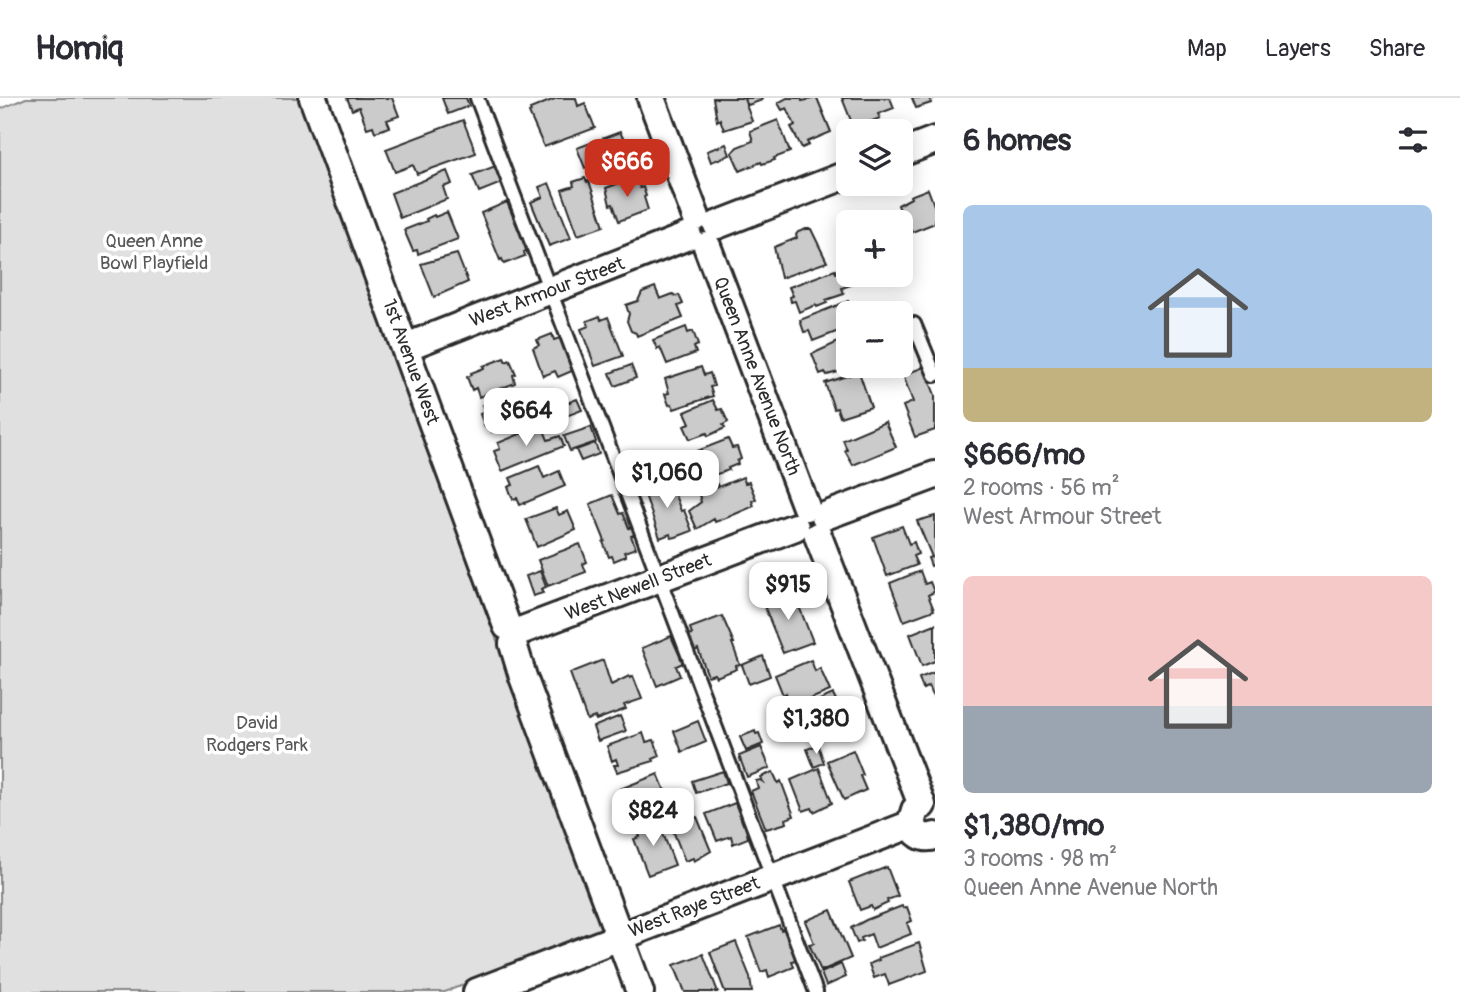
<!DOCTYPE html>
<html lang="en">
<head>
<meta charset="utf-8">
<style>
	:root { --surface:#fff; --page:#f7f7f7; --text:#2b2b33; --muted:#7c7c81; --line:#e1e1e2; --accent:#c8321e }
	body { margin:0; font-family:Pangolin,sans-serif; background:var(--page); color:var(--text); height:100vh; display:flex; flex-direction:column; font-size:26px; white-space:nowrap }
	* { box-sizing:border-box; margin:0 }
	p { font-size:23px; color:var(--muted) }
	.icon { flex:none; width:38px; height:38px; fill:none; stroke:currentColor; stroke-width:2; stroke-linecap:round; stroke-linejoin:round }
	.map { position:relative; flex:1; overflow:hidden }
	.drawer { display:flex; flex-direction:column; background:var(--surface); width:525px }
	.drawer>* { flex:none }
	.tools { position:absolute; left:836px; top:21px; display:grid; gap:14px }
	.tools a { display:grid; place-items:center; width:77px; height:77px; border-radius:10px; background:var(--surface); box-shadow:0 4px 18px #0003; font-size:35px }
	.price { position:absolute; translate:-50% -60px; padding:0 16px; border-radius:14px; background:#fff; color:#222; font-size:23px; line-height:46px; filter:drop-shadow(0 2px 4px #0008) }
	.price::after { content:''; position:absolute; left:50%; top:42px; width:21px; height:16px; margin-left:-10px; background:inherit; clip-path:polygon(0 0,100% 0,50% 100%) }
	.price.on { background:var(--accent); color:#fff }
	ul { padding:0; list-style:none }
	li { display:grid; align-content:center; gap:14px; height:371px; padding:0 28px }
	li span { display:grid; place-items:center; height:217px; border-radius:10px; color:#555 }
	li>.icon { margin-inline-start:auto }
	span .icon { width:126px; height:126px; fill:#fffc; stroke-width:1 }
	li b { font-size:30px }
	h2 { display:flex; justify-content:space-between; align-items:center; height:84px; padding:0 28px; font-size:30px }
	header { display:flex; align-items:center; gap:42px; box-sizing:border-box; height:98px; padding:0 35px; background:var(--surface); border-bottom:2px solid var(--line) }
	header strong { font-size:33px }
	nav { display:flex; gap:38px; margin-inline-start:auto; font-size:24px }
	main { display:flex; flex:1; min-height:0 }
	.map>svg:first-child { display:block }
	.green { fill:#e0e0e0; stroke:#868686; stroke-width:2 }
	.building { fill:#cbcbcb; stroke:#2b2b2b; stroke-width:2 }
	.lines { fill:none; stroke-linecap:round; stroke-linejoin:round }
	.service-casing { stroke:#2b2b2b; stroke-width:18 }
	.minor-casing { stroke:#2b2b2b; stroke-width:32 }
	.service { stroke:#fff; stroke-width:12 }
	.minor { stroke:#fff; stroke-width:26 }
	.labels { text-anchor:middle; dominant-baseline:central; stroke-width:7; stroke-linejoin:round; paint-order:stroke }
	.park-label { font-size:19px; fill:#585858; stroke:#fff }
	.street-label { font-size:19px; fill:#2b2b2b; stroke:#fff }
</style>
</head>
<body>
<header>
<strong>Homiq</strong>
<nav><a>Map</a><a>Layers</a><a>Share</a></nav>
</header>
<main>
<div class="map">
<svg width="935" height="894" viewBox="0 0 935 894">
	<rect width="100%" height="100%" fill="#fff"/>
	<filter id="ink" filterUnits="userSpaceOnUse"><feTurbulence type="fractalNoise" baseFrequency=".0143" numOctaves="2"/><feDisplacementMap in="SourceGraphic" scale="14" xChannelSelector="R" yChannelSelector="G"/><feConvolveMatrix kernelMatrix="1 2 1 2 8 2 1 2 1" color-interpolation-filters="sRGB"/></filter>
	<g filter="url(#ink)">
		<!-- green -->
		<path class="green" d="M26,0H302L414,302L473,479L606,831L445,894H0V11Z"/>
		<!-- building -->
		<path class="building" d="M347,0H392L399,18L387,22L390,29L375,34L373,28L367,30L359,9L352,12Z
			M442,0H466L469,8L448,16Z
			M557,0H576L578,8L585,5L595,30L544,49L529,15L531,14L530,11Z
			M713,0H762V2L748,7L744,1L752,23L724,32L720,21L717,23Z
			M787,0H801L802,3L817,0L831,34L807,44L809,47L802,50L791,29L795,27L787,10L782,12L778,5Z
			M842,0H890L894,10L878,16L880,20L854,30Z
			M912,0H935L930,2L931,5L916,10Z
			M463,22L476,55L417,76L413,67L395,74L386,51Z
			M778,22L790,54L774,60L775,62L762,66L761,64L740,73L732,55L737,49L753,43L750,33Z
			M620,34L630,54L627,55L632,67L602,79L596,65L585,70L577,50Z
			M726,46L730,57L711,64L707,53Z
			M498,67L504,84L479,94L472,77Z
			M447,73L452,86L443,89L447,101L400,120L391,95Z
			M636,79L640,90L643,89L646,98L644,99L648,112L619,123L613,106L610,107L606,90Z
			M585,80L587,84L589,83L604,128L578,137L562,92L574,88L573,84Z
			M549,85L571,140L549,148L531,104L543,99L539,89Z
			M928,91L935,110V125L912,134L905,116L902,117L898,107L911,100L910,98Z
			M507,104L527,152L524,154L525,158L504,166L502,161L500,162L481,115Z
			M447,114L458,141L418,156L417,152L413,153L404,132L427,123L426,121L434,117L435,119Z
			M806,131H811L827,164L781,180L774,149L797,140L796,137L798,134Z
			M457,156L468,184L434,199L421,166Z
			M849,170V177H863L849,182L851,187L842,190L844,196L826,202L827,205L817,209L816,207L799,214L795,203L791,204L790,199L793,198L789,189L835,172L836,175Z
			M655,189L660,201L673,196L675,198L679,197L683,206L678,208L683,220L637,238L636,235L631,233L627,223L629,216L626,207L638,203L642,194Z
			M848,203L853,215H849V229L813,243L809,233L804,234L800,222Z
			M600,218L601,222L608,219L623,258L595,268L581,231L589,228L587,223Z
			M686,229L688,235L693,233L698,247L694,249L696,255L667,266L660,249L657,251L653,242Z
			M552,236L554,242L560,240L572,273L558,279L555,273L543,278L533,250L539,247L537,242Z
			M849,239V271L827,277L825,274L820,276L812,256Z
			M504,260L506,264L510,262L516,276L513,277L515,285L479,299L476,290L472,292L467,279L472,277L471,275L484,270L483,268Z
			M631,267L636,280L615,288L610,275Z
			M701,269L704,277L710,275L714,288L710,289L713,298L674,311L672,306L669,307L665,296L669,295L665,281Z
			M924,269L935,297V332L915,339L903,308L913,304L903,277Z
			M859,274L871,309L840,319L837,310L834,311L825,285Z
			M520,293L526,309L521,311L526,322L492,334L489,327L485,329L480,316L485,314L482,307Z
			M577,301L582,312L558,321L554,310Z
			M713,302L718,312L722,311L728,324L723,327L725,330L708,338L707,335L690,341L684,328L690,325L685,314Z
			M885,324L896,349L853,367L845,353L847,352L843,342Z
			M542,327L548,342L560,338L564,348L502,373L494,353L500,351L498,345Z
			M591,329L596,344L570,353L564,338Z
			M728,341L732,350L737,349L741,361L737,363L738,366L728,370L729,372L702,381L699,375L695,376L690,365L695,363L692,355Z
			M595,345L599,356L581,363L576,352Z
			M539,368L544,380L559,373L565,388L520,407L517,400L513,401L508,389L513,387L510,380Z
			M743,379L745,385L749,384L756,401L752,403L754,408L726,420L715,424L714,421L697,431L689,413L701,404L699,397L702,396L701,393L717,386L718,389Z
			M669,381L681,413L684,412L692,433L676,439L671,440L670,436L660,440L643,391Z
			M612,397L620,416L623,415L629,430L633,428L636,436L631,438L636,450L624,454L626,458L614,463L612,458L609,459L603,444L605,443L590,406Z
			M556,410L559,417L568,413L576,432L537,449L526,421Z
			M935,418V469L934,467L931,468L928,460L932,459L917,423Z
			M902,428L909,446L914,444L918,456L913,458L917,467L887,478L873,439Z
			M580,446L587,464L583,466L586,474L548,488L538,462Z
			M540,473L546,489L541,491L543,495L533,498L526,478Z
			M920,473L925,486L930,484L934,494L928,497L934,512L904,523L890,485Z
			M793,493L813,544L783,555L763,505Z
			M722,518L734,545H732L740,567L736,568L737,571L716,579L714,576L708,578L698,551L694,553L688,537L692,536L690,530Z
			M935,526V563L922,568L910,536Z
			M671,538L683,565L676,568L680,578L657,588L642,550Z
			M763,558L770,578L749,586L742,567Z
			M603,562L611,587L629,578L630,580L633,578L642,601L624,607L626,611L596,622L595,619L587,622L570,575Z
			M811,562L815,573L820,570L830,593L791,609L786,595L783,597L775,577Z
			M935,574V603L929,588L923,591L919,580Z
			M833,596L842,614L839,615L842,624L809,638L797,612Z
			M620,618L626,633L598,643L593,629Z
			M698,623L706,644L682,654L674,633Z
			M755,633L756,636L759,635L763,646L746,653L740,639Z
			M643,635L646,644L654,642L660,658L653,661L654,663L617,674L614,667H618L616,661L612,663L607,648Z
			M818,647L824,665L814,669L807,651Z
			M761,649L770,670L747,679L739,658Z
			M853,652L863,677L860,678L866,692L844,702L827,663Z
			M819,670L832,705L814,714L812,710L803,713L791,682Z
			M723,673L727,685L696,695L692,683Z
			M773,674L778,685L781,683L794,718L786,721L787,725L766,731L751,693L758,690L756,683L760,682L763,684L761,679Z
			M658,676L668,700L632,715L620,691Z
			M735,705L743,726L745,725L748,740L733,746L731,738L717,743L706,716Z
			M668,711L674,726L662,731L656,716Z
			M697,719L711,753L694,763L693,760L685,763L672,730Z
			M655,721L658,731L661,730L675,767L648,777L634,741L640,739L636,728Z
			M887,769L898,798L887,802L888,805L873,812L871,808L860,812L849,784Z
			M902,808L903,810L907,809L912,823L907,825L911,836L876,850L871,836L861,840L862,843L857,845L851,830L866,822Z
			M831,812L851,860L821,873L809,846L814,845L805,823Z
			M779,827L781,832L786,830L798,861L792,863L794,869L769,879L767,872L761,874L748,839Z
			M736,844L750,879L752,894H725L710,854Z
			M919,845L927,873L889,887L885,876L874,880L869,866L879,862L878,860Z
			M703,856L718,894H685L674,867Z
			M841,866L846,879L826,888L821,875Z"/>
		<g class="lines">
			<!-- service casing -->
			<g class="service-casing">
				<path id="service" d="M477,0L816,894
					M914,226L935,277"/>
			</g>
			<!-- minor casing -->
			<g class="minor-casing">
				<path id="minor" d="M313,0L507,528
					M651,0L696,119
					M901,55L935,42
					M717,127L849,76
					M707,148L806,409
					M406,249L688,138
					M825,418L935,377
					M818,438L922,707
					M520,533L795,429
					M513,546L523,579L640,894
					M915,712L911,725C915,736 923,742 935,738
					M477,894L912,726"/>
			</g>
			<!-- service -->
			<use href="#service" class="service"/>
			<!-- minor -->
			<use href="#minor" class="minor"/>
		</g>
	</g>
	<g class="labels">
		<!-- park labels -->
		<g class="park-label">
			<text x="154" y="143">Queen Anne<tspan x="154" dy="22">Bowl Playfield</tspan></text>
			<text x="257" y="625">David<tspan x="257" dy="22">Rodgers Park</tspan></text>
		</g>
		<!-- street labels -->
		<g class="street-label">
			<text transform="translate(547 194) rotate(-21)">West Armour Street</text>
			<text transform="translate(411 264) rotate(70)">1st Avenue West</text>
			<text transform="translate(757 278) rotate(69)">Queen Anne Avenue North</text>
			<text transform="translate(638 489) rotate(-21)">West Newell Street</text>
			<text transform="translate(694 809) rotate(-21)">West Raye Street</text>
		</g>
	</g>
</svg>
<div class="tools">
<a><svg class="icon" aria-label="layers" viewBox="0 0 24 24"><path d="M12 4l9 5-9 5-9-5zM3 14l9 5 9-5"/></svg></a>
<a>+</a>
<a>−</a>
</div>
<b class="price on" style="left:627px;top:101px">$666</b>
<b class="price" style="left:526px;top:350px">$664</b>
<b class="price" style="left:667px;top:412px">$1,060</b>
<b class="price" style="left:788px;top:524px">$915</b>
<b class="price" style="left:816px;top:658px">$1,380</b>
<b class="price" style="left:653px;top:750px">$824</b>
</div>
<section class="drawer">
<h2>6 homes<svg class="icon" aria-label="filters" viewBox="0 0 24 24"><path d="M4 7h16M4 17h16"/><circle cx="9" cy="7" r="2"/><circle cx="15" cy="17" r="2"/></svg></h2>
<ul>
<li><span style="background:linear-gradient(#a9c7e8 75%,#c2b280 0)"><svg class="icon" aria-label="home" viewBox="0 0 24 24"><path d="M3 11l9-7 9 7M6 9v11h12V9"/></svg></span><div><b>$666/mo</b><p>2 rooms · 56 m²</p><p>West Armour Street</p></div></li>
<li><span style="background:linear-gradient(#f6c9c9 60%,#9aa5b1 0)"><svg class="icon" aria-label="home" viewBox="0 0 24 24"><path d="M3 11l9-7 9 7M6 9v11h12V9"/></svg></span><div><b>$1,380/mo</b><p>3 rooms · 98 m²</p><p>Queen Anne Avenue North</p></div></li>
</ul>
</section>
</main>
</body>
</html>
